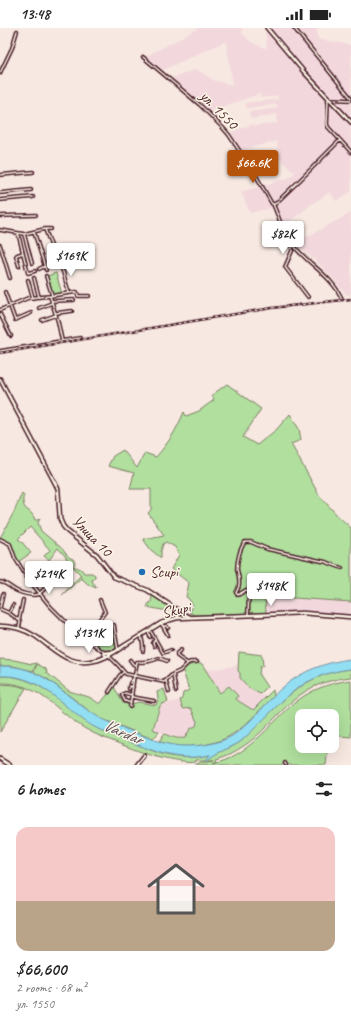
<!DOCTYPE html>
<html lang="en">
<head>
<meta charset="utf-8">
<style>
	:root { --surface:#fff; --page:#f6f6f6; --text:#222; --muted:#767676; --accent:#b45309 }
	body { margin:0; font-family:Caveat,sans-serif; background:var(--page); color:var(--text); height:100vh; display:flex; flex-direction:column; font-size:15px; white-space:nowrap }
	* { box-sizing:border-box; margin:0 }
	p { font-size:13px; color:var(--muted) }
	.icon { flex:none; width:22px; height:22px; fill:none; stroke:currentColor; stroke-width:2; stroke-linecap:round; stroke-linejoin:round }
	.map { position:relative; height:737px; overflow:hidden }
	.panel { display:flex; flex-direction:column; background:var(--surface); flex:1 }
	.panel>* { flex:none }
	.fabs { position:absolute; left:295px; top:681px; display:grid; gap:8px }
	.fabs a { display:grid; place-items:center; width:44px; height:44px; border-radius:8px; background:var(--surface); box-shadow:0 4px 16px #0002; font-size:20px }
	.price { position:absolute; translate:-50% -34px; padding:0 9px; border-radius:4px; background:#fff; color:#222; font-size:13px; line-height:26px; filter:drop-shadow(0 1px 2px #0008) }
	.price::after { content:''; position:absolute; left:50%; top:24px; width:12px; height:9px; margin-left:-6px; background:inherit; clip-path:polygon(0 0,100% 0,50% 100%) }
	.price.active { background:var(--accent); color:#fff }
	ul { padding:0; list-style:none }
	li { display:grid; align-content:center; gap:8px; height:212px; padding:0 16px }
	li span { display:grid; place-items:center; height:124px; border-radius:12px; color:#555 }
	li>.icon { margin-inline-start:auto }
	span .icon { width:72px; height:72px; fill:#fffc; stroke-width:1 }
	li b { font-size:17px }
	h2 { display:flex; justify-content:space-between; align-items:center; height:48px; padding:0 16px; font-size:17px }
	.status { display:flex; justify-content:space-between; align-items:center; height:28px; padding:0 20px; background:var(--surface); direction:ltr }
	.status svg { height:11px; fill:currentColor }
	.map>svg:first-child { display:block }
	.built { fill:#f2d8dc }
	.green { fill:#b0df9e; stroke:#7d7f64 }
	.water { fill:#92def3; stroke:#7592a3 }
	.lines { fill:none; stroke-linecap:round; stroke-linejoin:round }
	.street-casing { stroke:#4a1f2b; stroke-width:4.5 }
	.secondary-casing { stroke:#4a1f2b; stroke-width:5.5 }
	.street { stroke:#fcf5e5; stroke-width:1.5 }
	.secondary { stroke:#fcf5e5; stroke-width:2.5 }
	.rail-casing { stroke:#4a1f2b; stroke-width:2.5 }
	.rail { stroke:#fcf5e5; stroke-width:1; stroke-dasharray:3; stroke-linecap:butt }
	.poi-dot { fill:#1f6fb2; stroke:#fcf5e5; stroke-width:1.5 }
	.labels { text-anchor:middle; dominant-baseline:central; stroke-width:3; stroke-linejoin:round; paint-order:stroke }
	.street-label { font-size:16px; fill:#4a1f2b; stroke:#fcf5e5 }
	.poi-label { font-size:16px; fill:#4a1f2b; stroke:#fcf5e5; text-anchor:start }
	.water-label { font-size:17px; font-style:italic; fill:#5c4f5d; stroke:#fcf5e5 }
</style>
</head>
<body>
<div class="status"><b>13:48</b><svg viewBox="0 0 49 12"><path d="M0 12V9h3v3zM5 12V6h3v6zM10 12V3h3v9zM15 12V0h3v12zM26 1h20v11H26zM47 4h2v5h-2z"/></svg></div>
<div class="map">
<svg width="351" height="737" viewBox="0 0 351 737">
	<rect width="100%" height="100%" fill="#f7e8e1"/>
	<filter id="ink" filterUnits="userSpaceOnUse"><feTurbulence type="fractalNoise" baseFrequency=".025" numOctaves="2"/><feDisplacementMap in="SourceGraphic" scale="8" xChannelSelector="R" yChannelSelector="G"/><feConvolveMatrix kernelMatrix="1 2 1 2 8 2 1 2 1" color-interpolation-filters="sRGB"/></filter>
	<g filter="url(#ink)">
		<!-- built -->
		<path class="built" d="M199,0H242V5L251,14L267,21L265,2L269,0H317L318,11L351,17V164L336,173L330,164L312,176L280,201L272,180L250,185L241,164L288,150L295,145L278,130L277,113L238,123L226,106L253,96L254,98L277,95V86L251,91L249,84L277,80V76L247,80L245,75L278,71V68L261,70L259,66L207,84L169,51L196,41L213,52L233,57L226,13L161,43L145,29Z
			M351,185V266L347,267L319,236L295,215Z
			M265,568L351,574V589L303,585L266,586Z
			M239,637L240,650L249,660L266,669L253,682L240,674L236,671L221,665L206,642Z
			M180,672L182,679H191L197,694L196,698L190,701L185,710H181L174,709L153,702L161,677Z"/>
		<!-- green -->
		<path class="green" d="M56,245L62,266L52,267L47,248Z
			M227,356L261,381L243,409L257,417L277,401L290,386L299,401L301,412L291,416L319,467L336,486L351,500V574L265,568L266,585L195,587L190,585L193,577L188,570L186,569L189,555L171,541L179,527L175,519L166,514L163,516L161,523V530L151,522L143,511L164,507L148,485L151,482V461H130L134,445L108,438L113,428L123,422L137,440L145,425L156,429C169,414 176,403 184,384L186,388L199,383L214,372L212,367Z
			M22,465L24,467C22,471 23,478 26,481C27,482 28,482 29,483C32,485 34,489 35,492H38L40,490L38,495L41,503C47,508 53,513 59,518C65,522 66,529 73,531L75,535L73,538L81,541L84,545H92L95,547V549L92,552V553L96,558V560L89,557L81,550L62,567L81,547L71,537L65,528L58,520L49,532L44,528L50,522L30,499L18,511L21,513L31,525L18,534L10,516L0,510L14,484Z
			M152,567L176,582H162L147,579L149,575H151Z
			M115,605L118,620L110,623L109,621C99,624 97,618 96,609Z
			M239,624L262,627L263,638L260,639L259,647L267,659L260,666L249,660L240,650V645L238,643Z
			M0,631L14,632L32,636L37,635L33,643L13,638H0Z
			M193,634L200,635L202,636L220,665L229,658L238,668L236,671L240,674L253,682L273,662L274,668C247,694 234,716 192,718C181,719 170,718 159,713L164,706C172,709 177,711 185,710L190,701L196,698L197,694L191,680L184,681L182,679L180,672L182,671L183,665L189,662L183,643L188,638L193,636Z
			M37,636L46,641L47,645L69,663L89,669L100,676L107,667L110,666L114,659L123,675L130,677L138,674L156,677L158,671L157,664L164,661L168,674L162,676L160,678L153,701L159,704L153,711L97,689L49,652L34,644Z
			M351,641V649C333,651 315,656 300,667C281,681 267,701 248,715C238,722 228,728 216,731L217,733L213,735C247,729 268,698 292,677C309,662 329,655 351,652V709L340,708L332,711V688H302V718H328L326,737H195L202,733H208L214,732H208C211,729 214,726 218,725C225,721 233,719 240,714C246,709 252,702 258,696C287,668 308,645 351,641Z
			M0,648C38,647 59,674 87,694C101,704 118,709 134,715C148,721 163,728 178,729C189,730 200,729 211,727L206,732H196V734C176,737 140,724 120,716C108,711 95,707 84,700C55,682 38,654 0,655Z
			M0,656L14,657L26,660L0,704Z"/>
		<!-- water -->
		<path class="water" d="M351,631V641C331,643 310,650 294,663C282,672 271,684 260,695C254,701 247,708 240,714C230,721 217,723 208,732H206L210,727C175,734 157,724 125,712C113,707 100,703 89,696C59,676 40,646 0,648V638C42,637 60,664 92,685C105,694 121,699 136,705C152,711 167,718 185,718C201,718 218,716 232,708C246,699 261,681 274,668C276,665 279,662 282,660C301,643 326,634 351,631Z"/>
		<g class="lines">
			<!-- street casing -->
			<g class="street-casing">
				<path id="street" d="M294,0L351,70
					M143,29L200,77L223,100L229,107L258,151L272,176H275L300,152L340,112
					M0,45L12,20L17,3
					M351,72L328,71L327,96L328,99L351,124
					M0,147L33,144
					M0,165L31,162
					M0,172L33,169
					M273,176C275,180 276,184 278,188C282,199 286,210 294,218C309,237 332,248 342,271
					M0,188L36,187
					M45,201L57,234
					M0,202L24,206L45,201H51
					M34,204L46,242
					M18,205L28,245L35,243
					M24,206L32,235
					M0,217L10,250
					M292,217V223L285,239L308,269
					M61,237L69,265
					M19,238L16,228L17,227L23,225
					M39,241L45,238
					M46,248L52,267
					M34,250L39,269
					M28,252L33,270
					M5,264L15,292L31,285
					M50,268L58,294L62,313
					M52,273L74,272
					M39,280L52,275
					M0,282L28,270L50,268L76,264H77L78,268H89
					M56,285L72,283
					M0,286L11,308
					M42,292L56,287
					M0,323L80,310
					M0,511L10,516L15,530L28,551L50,578L75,603L105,625
					M55,551L60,547V545
					M0,554C7,555 11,560 17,563C24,566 33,568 40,566
					M40,565L55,551L47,543
					M0,579L3,566
					M0,581L9,585L20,593V595L19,600
					M9,585L13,577
					M248,587L249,563L246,562L238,567L236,565C237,562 239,560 239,557C240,551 238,546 237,541C237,533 240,520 245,514H251L267,521L326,534L342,540
					M19,592L23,572
					M161,595L168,607
					M114,597L116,611L118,622
					M163,598H166L168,600
					M150,602L163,625L171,622
					M148,603L150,609
					M141,607L143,617V623
					M96,618V596L105,584L100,572
					M154,618L153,615L155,612
					M181,622L177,625V628L187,635
					M109,628L118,637L124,644L126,646L164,654L173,646L180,643L188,635L191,634H197
					M130,632L133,636L136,638
					M173,646L176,663
					M166,653L169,664
					M130,655L133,651
					M129,661V658L133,659
					M109,664L120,647L124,644
					M132,669L154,673
					M131,675L125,673L122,667L125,665L132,667
					M130,679L134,648L135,646L137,634C146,634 150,634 159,630L167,633
					M285,735L286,737"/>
			</g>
			<!-- secondary casing -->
			<g class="secondary-casing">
				<path id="secondary" d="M267,0L304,44L351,94
					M0,351L55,455L58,461L60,491L63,498L67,503L97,527L114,549L147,562L184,586L190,589
					M178,590V582
					M0,598C13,598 24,601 35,608C56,622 68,640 98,632C108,629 118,622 127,616C138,609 150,602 161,595L170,592L177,590L303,585L351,589
					M106,629L104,625L113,624
					M0,731L10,737
					M137,737L144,728"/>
			</g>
			<!-- street -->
			<use href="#street" class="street"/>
			<!-- secondary -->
			<use href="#secondary" class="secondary"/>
			<!-- rail casing -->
			<g class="rail-casing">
				<path id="rail" d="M0,325L272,280L351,271"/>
			</g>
			<!-- rail -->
			<use href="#rail" class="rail"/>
		</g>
	</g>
	<!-- markers -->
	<circle class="poi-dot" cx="142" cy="544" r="4"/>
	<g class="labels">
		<!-- street labels -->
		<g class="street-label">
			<text transform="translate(219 82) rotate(46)">ул. 1550</text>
			<text transform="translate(92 508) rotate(46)">Улица 10</text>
			<text transform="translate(176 582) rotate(-12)">Skupi</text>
		</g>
		<!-- poi labels -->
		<g class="poi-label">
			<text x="150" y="544">Scupi</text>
		</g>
		<!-- water labels -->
		<g class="water-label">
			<text transform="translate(123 704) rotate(23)">Vardar</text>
		</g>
	</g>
</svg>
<div class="fabs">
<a><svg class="icon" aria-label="locate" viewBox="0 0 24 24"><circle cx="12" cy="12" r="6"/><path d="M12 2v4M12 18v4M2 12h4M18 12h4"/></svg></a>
</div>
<b class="price active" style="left:253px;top:156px">$66.6K</b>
<b class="price" style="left:283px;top:227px">$82K</b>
<b class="price" style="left:71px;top:249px">$169K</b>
<b class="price" style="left:49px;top:567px">$214K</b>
<b class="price" style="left:271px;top:579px">$148K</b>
<b class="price" style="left:89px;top:626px">$131K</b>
</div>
<section class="panel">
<h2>6 homes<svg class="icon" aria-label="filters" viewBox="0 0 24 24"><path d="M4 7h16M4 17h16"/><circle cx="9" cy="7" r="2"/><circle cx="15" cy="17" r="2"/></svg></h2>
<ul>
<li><span style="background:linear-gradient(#f6c9c9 60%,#b9a48a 0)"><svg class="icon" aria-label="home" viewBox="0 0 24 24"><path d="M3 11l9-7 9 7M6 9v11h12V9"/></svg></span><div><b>$66,600</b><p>2 rooms · 68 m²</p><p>ул. 1550</p></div></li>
</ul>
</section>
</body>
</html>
